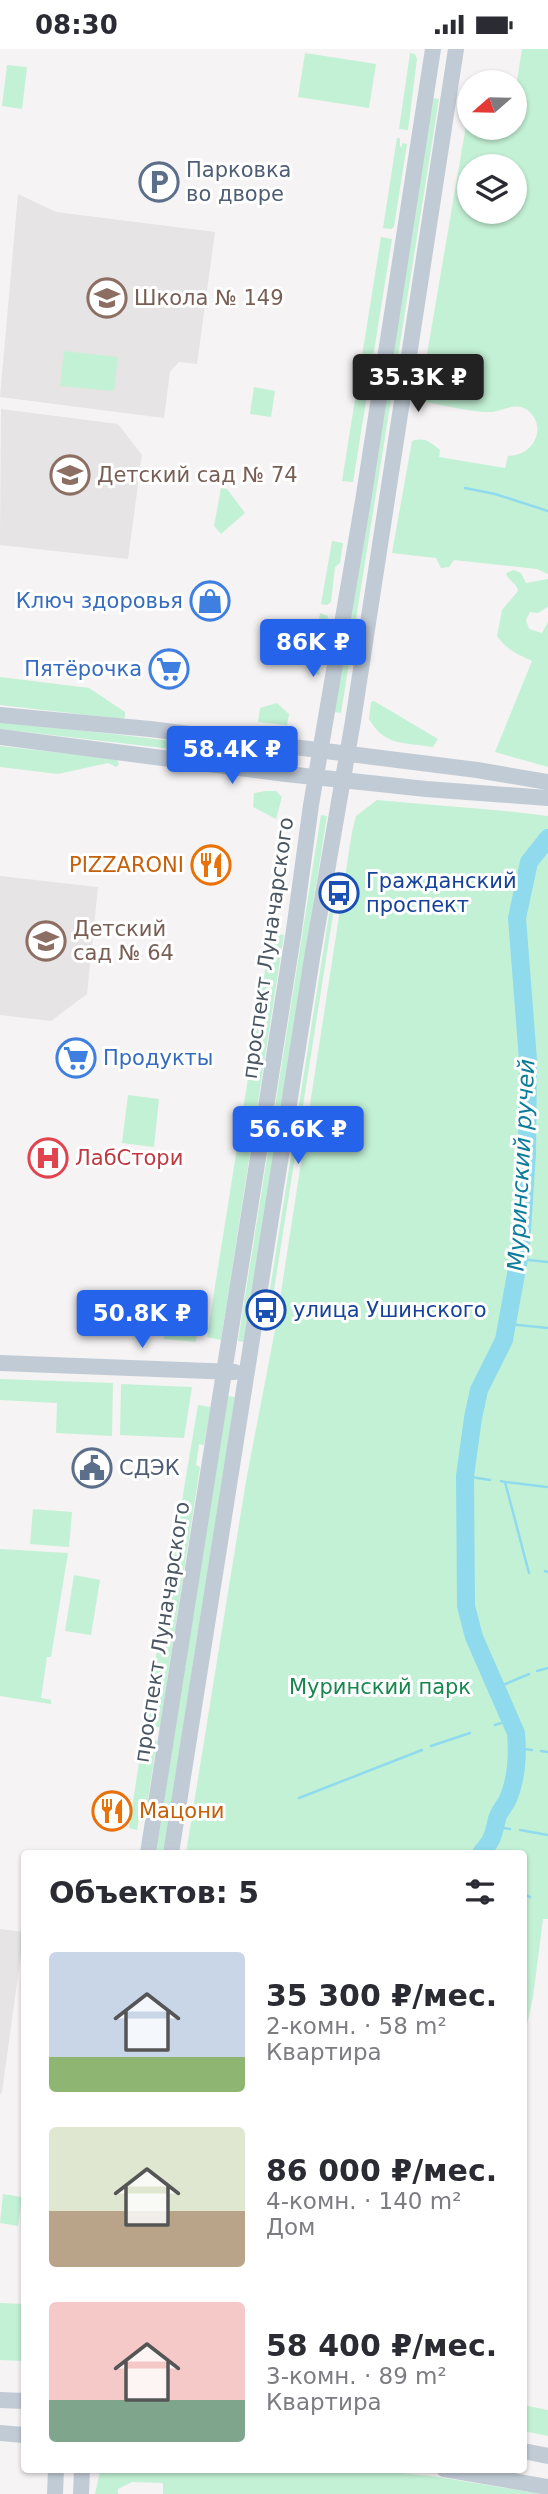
<!DOCTYPE html>
<html lang="ru">
<head>
<meta charset="utf-8">
<style>
	:root { --surface:#fff; --page:#f7f7f7; --text:#2b2b33; --muted:#7c7c81; --accent:#2563eb }
	body { margin:0; font-family:"DejaVu Sans",sans-serif; background:var(--page); color:var(--text); height:100vh; display:flex; flex-direction:column; font-size:26px; white-space:nowrap }
	* { box-sizing:border-box; margin:0 }
	p { font-size:23px; color:var(--muted) }
	.icon { flex:none; width:38px; height:38px; fill:none; stroke:currentColor; stroke-width:2; stroke-linecap:round; stroke-linejoin:round }
	.map { position:relative; flex:1; overflow:hidden }
	.details { position:absolute; left:21px; top:1801px; width:506px; height:623px; display:flex; flex-direction:column; background:var(--surface); border-radius:7px; box-shadow:0 2px 5px #0004 }
	.details>* { flex:none }
	.needle { width:46px; rotate:250deg }
	.controls { position:absolute; left:457px; top:21px; display:grid; gap:14px }
	.controls a { display:grid; place-items:center; width:70px; height:70px; border-radius:50%; background:var(--surface); box-shadow:0 2px 5px #0004; font-size:35px }
	.price { position:absolute; translate:-50% -60px; padding:0 16px; border-radius:7px; background:var(--accent); color:#fff; font-size:23px; line-height:46px; filter:drop-shadow(0 2px 4px #0008) }
	.price::after { content:''; position:absolute; left:50%; top:42px; width:21px; height:16px; margin-left:-10px; background:inherit; clip-path:polygon(0 0,100% 0,50% 100%) }
	.price.selected { background:#222; color:#fff }
	ul { padding:0; list-style:none }
	li { display:flex; align-items:center; gap:21px; height:175px; padding:0 28px }
	li span { display:grid; place-items:center; flex:none; width:196px; height:140px; border-radius:7px; color:#555 }
	li>.icon { margin-inline-start:auto }
	span .icon { width:84px; height:84px; fill:#fffc; stroke-width:1 }
	li b { font-size:30px }
	h2 { display:flex; justify-content:space-between; align-items:center; height:84px; padding:0 28px; font-size:30px }
	.status { display:flex; justify-content:space-between; align-items:center; height:49px; padding:0 35px; background:var(--surface); direction:ltr }
	.status svg { height:19px; fill:currentColor }
	.map>svg:first-child { display:block }
	.education { fill:#e6e4e5 }
	.green { fill:#c3f1d5; fill-rule:evenodd }
	.lines { fill:none; stroke-linecap:round; stroke-linejoin:round }
	.stream { stroke:#90daee; stroke-width:2.5 }
	.river { stroke:#90daee; stroke-width:18 }
	.secondary { stroke:#c1cbd6; stroke-width:16 }
	.labels { text-anchor:middle; dominant-baseline:central; stroke-width:6; stroke-linejoin:round; paint-order:stroke }
	.service-label { font-size:21px; fill:#4e5e75; stroke:#fff; text-anchor:start }
	.education-label { font-size:21px; fill:#785e54; stroke:#fff; text-anchor:start }
	.shop-label { font-size:21px; fill:#366cbe; stroke:#fff; text-anchor:end }
	.food-label { font-size:21px; fill:#c56008; stroke:#fff; text-anchor:end }
	.transit-label { font-size:21px; fill:#164399; stroke:#fff; text-anchor:start }
	.street-label { font-size:21px; fill:#4a5661; stroke:#fff }
	.health-label { font-size:21px; fill:#be3a42; stroke:#fff; text-anchor:start }
	.park-label { font-size:21px; fill:#17864f; stroke:#fff }
	.water-label { font-size:23px; font-style:italic; fill:#0c7c9b; stroke:#fff }
</style>
</head>
<body>
<div class="status"><b>08:30</b><svg viewBox="0 0 49 12"><path d="M0 12V9h3v3zM5 12V6h3v6zM10 12V3h3v9zM15 12V0h3v12zM26 1h20v11H26zM47 4h2v5h-2z"/></svg></div>
<div class="map">
<svg width="548" height="2445" viewBox="0 0 548 2445">
	<rect width="100%" height="100%" fill="#f5f3f3"/>
	<!-- education -->
	<path class="education" d="M18,145L56,163L215,183L197,315L179,313L170,323L164,369L0,348Z
		M1,360L118,375L142,406L128,510L0,496Z
		M0,827L98,838L87,945L51,972L0,966Z
		M0,1880L24,1883L2,2043L0,2045Z"/>
	<!-- green -->
	<path class="green" d="M522,0H548V525L537,520L454,511L449,518L441,519L436,509L392,504L412,392C425,388 430,393 440,401L439,408L505,419L508,407C536,407 548,375 526,360C512,353 502,363 489,363C468,363 440,355 419,352L468,65L469,79H514L515,44ZM469,117H514V163H469Z
		M305,4L376,15L369,59L298,48Z
		M410,4L415,5L417,10L408,81L399,80Z
		M7,16L27,18L22,60L2,57Z
		M433,49L439,50L341,664L334,663Z
		M397,89H400V97L402,98V94L407,95L394,178L391,180L383,179Z
		M381,188L392,190L353,433L342,432Z
		M64,302L118,308L114,342L60,337Z
		M254,338L275,342L271,368L250,365Z
		M221,439L227,440L245,464L221,485L214,477Z
		M332,492L343,494L340,514L335,518L331,553L327,556L321,555Z
		M514,521L521,524L526,534L548,530V558L538,564L530,563L526,571L529,580L542,584L548,573V718L495,703L532,612C517,605 507,601 497,587L502,561L518,542C517,534 508,532 506,524Z
		M320,564L328,567L319,626L311,624Z
		M0,628L89,639L125,663V668L122,670L0,656Z
		M374,652L438,690L433,698C405,693 385,698 369,670L371,653Z
		M277,654L289,665L287,676L258,673L260,659Z
		M0,672L233,699L283,708L282,711L232,707L0,680Z
		M0,697L117,710L119,715L116,718L108,714L58,725L0,718Z
		M266,742H276L282,748L276,770L253,758L254,744Z
		M377,751C434,757 491,759 548,767V1870H543L533,1948L523,1994V1804H186L246,1432L276,1276L352,783L356,767Z
		M321,766L327,767L244,1293L238,1292Z
		M335,853L272,1254L268,1253L329,865Z
		M271,884L284,886L221,1291L207,1288Z
		M128,1046L159,1050L154,1098L122,1094Z
		M167,1258L199,1261L196,1293L164,1290Z
		M0,1330L113,1334L112,1387L56,1384L57,1354L0,1351Z
		M121,1335L192,1338L184,1389L120,1386Z
		M228,1347L235,1348L163,1804H156Z
		M198,1356L211,1358L204,1396L199,1395L196,1416L200,1418L160,1678L144,1679Z
		M33,1460L72,1463L69,1498L30,1495Z
		M0,1500L68,1504L51,1608H47L41,1649L51,1651V1655L0,1647Z
		M74,1526L100,1531L91,1586L65,1582Z
		M143,1687L157,1692L147,1756L141,1759L137,1781L129,1779Z
		M3,2145L22,2148L18,2177L0,2174Z
		M0,2254L24,2255V2312L0,2311Z
		M523,2356L548,2361V2387L523,2382Z
		M104,2420H356L432,2427L542,2445H163V2434L132,2433L118,2440V2445H95L100,2422Z"/>
	<g class="lines">
		<!-- stream -->
		<path class="stream" d="M465,439L495,445L548,462
			M519,1210L548,1213
			M507,1275L548,1279
			M465,1427L490,1431
			M501,1432L505,1433L529,1524
			M505,1433L547,1438
			M545,1522L548,1523
			M537,1622L548,1619
			M496,1639L529,1625
			M495,1676L510,1671
			M431,1697L470,1684
			M517,1699L532,1701
			M541,1702L548,1703
			M299,1749L422,1701
			M496,1778L510,1780
			M520,1781L548,1786
			M523,1844L530,1848"/>
		<!-- river -->
		<path class="river" d="M481,1804C493,1791 493,1786 497,1770C499,1762 505,1757 508,1750C517,1729 518,1707 516,1684L474,1588L466,1557L465,1427L473,1369L479,1341L504,1291L521,1198L527,1104L528,1011L517,869L529,813L548,789"/>
		<!-- secondary -->
		<path class="secondary" d="M0,666L150,680L477,721L548,733
			M0,688L286,725L426,740L548,749
			M0,1314L235,1323
			M148,1804L294,881L311,756L363,452L433,0
			M171,1804L313,903L353,672L456,0
			M0,2351L24,2352
			M0,2384L24,2386
			M523,2402L548,2407
			M444,2420L548,2438
			M55,2445L56,2420
			M81,2445L82,2420"/>
	</g>
	<!-- icons -->
	<defs>
		<g id="parking-ring" transform="scale(2.0125)"><circle r="9.5" fill="#fff" stroke="#5c6f8a" stroke-width="1.5"/><path d="M-3.5-5.5H1a3.5 3.5 0 0 1 0 7H-1V5.5H-3.5ZM-1-3.4V-.6H.8a1.4 1.4 0 0 0 0-2.8Z" fill="#5c6f8a"/></g>
		<g id="school-ring" transform="scale(2.0125)"><circle r="9.5" fill="#fff" stroke="#8d6e63" stroke-width="1.5"/><path d="M0-5L7-2L0 1L-7-2ZM-4 1L0 2.5L4 1V4Q0 6-4 4Z" fill="#8d6e63"/></g>
		<g id="shop-ring" transform="scale(2.0125)"><circle r="9.5" fill="#fff" stroke="#3f7fe0" stroke-width="1.5"/><path d="M-5-2.5h2.3a2.7 3.5 0 0 1 5.4 0H5L5.5 6h-11ZM-1.5-2.5h3a1.5 2.3 0 0 0-3 0Z" fill="#3f7fe0"/></g>
		<g id="supermarket-ring" transform="scale(2.0125)"><circle r="9.5" fill="#fff" stroke="#3f7fe0" stroke-width="1.5"/><path d="M-6-5.5h2.5l.6 2H6L4.5 2H-2.5L-4.4-4H-6ZM-1.5 3.2a1.3 1.3 0 1 0 .1 0ZM3 3.2a1.3 1.3 0 1 0 .1 0Z" fill="#3f7fe0"/></g>
		<g id="restaurant-ring" transform="scale(2.0125)"><circle r="9.5" fill="#fff" stroke="#e8710a" stroke-width="1.5"/><path d="M-5-6h1v4h1v-4h1v4h1v-4h1v5L-1.5 .5V6h-2V.5L-5-1ZM5-6V6H3V1.5H1.5Q1.5-4 5-6Z" fill="#e8710a"/></g>
		<g id="bus-ring" transform="scale(2.0125)"><circle r="9.5" fill="#fff" stroke="#1a4fb4" stroke-width="1.5"/><path d="M-5-6H5V4H4V6H2V4H-2V6H-4V4H-5ZM-3.5-4V0h7V-4ZM-3.5 1.2v1.5H-2V1.2ZM2 1.2v1.5H3.5V1.2Z" fill="#1a4fb4"/></g>
		<g id="hospital-ring" transform="scale(2.0125)"><circle r="9.5" fill="#fff" stroke="#e0444e" stroke-width="1.5"/><path d="M-5-5h3v3.5h4V-5h3V5h-3V1.5h-4V5h-3Z" fill="#e0444e"/></g>
		<g id="civic-ring" transform="scale(2.0125)"><circle r="9.5" fill="#fff" stroke="#5c6f8a" stroke-width="1.5"/><path d="M-.6-6.5H3V-4.5H.6V-3L4-1V1h2V6H-6V1h2V-1L-.6-3ZM-1.2 2.5V6h2.4V2.5Z" fill="#5c6f8a"/></g>
	</defs>
	<g fill-rule="evenodd">
		<use href="#parking-ring" x="159" y="133"/>
		<use href="#school-ring" x="107" y="249"/>
		<use href="#school-ring" x="70" y="426"/>
		<use href="#shop-ring" x="210" y="552"/>
		<use href="#supermarket-ring" x="169" y="620"/>
		<use href="#restaurant-ring" x="211" y="816"/>
		<use href="#bus-ring" x="339" y="844"/>
		<use href="#school-ring" x="46" y="892"/>
		<use href="#supermarket-ring" x="76" y="1009"/>
		<use href="#hospital-ring" x="48" y="1109"/>
		<use href="#bus-ring" x="266" y="1261"/>
		<use href="#civic-ring" x="92" y="1419"/>
		<use href="#restaurant-ring" x="112" y="1762"/>
	</g>
	<g class="labels">
		<!-- service labels -->
		<g class="service-label">
			<text x="186" y="121">Парковка<tspan x="186" dy="24">во дворе</tspan></text>
			<text x="119" y="1419">СДЭК</text>
		</g>
		<!-- education labels -->
		<g class="education-label">
			<text x="134" y="249">Школа № 149</text>
			<text x="97" y="426">Детский сад № 74</text>
			<text x="73" y="880">Детский<tspan x="73" dy="24">сад № 64</tspan></text>
		</g>
		<!-- shop labels -->
		<g class="shop-label">
			<text x="183" y="552">Ключ здоровья</text>
			<text x="142" y="620">Пятёрочка</text>
			<text x="103" y="1009" text-anchor="start">Продукты</text>
		</g>
		<!-- food labels -->
		<g class="food-label">
			<text x="184" y="816">PIZZARONI</text>
			<text x="139" y="1762" text-anchor="start">Мацони</text>
		</g>
		<!-- transit labels -->
		<g class="transit-label">
			<text x="366" y="832">Гражданский<tspan x="366" dy="24">проспект</tspan></text>
			<text x="293" y="1261">улица Ушинского</text>
		</g>
		<!-- street labels -->
		<g class="street-label">
			<text transform="translate(268 899) rotate(-82)">проспект Луначарского</text>
			<text transform="translate(162 1583) rotate(-81)">проспект Луначарского</text>
		</g>
		<!-- health labels -->
		<g class="health-label">
			<text x="75" y="1109">ЛабСтори</text>
		</g>
		<!-- park labels -->
		<g class="park-label">
			<text x="380" y="1638">Муринский парк</text>
		</g>
		<!-- water labels -->
		<g class="water-label">
			<text transform="translate(521 1116) rotate(-87)">Муринский ручей</text>
		</g>
	</g>
</svg>
<div class="controls">
<a><svg class="needle" viewBox="-14 -14 28 28"><path d="M0-13l5 13h-10z" fill="#e53935"/><path d="M0 13l5-13h-10z" fill="#7c7c81"/></svg></a>
<a><svg class="icon" aria-label="layers" viewBox="0 0 24 24"><path d="M12 4l9 5-9 5-9-5zM3 14l9 5 9-5"/></svg></a>
</div>
<b class="price selected" style="left:418px;top:365px">35.3K ₽</b>
<b class="price" style="left:313px;top:630px">86K ₽</b>
<b class="price" style="left:232px;top:737px">58.4K ₽</b>
<b class="price" style="left:298px;top:1117px">56.6K ₽</b>
<b class="price" style="left:142px;top:1301px">50.8K ₽</b>
<section class="details">
<h2>Объектов: 5<svg class="icon" aria-label="filters" viewBox="0 0 24 24"><path d="M4 7h16M4 17h16"/><circle cx="9" cy="7" r="2"/><circle cx="15" cy="17" r="2"/></svg></h2>
<ul>
<li><span style="background:linear-gradient(#c9d6e8 75%,#8fb573 0)"><svg class="icon" aria-label="home" viewBox="0 0 24 24"><path d="M3 11l9-7 9 7M6 9v11h12V9"/></svg></span><div><b>35 300 ₽/мес.</b><p>2-комн. · 58 m²</p><p>Квартира</p></div></li>
<li><span style="background:linear-gradient(#dfe7d0 60%,#b9a48a 0)"><svg class="icon" aria-label="home" viewBox="0 0 24 24"><path d="M3 11l9-7 9 7M6 9v11h12V9"/></svg></span><div><b>86 000 ₽/мес.</b><p>4-комн. · 140 m²</p><p>Дом</p></div></li>
<li><span style="background:linear-gradient(#f6c9c9 70%,#7fa58c 0)"><svg class="icon" aria-label="home" viewBox="0 0 24 24"><path d="M3 11l9-7 9 7M6 9v11h12V9"/></svg></span><div><b>58 400 ₽/мес.</b><p>3-комн. · 89 m²</p><p>Квартира</p></div></li>
</ul>
</section>
</div>
</body>
</html>
